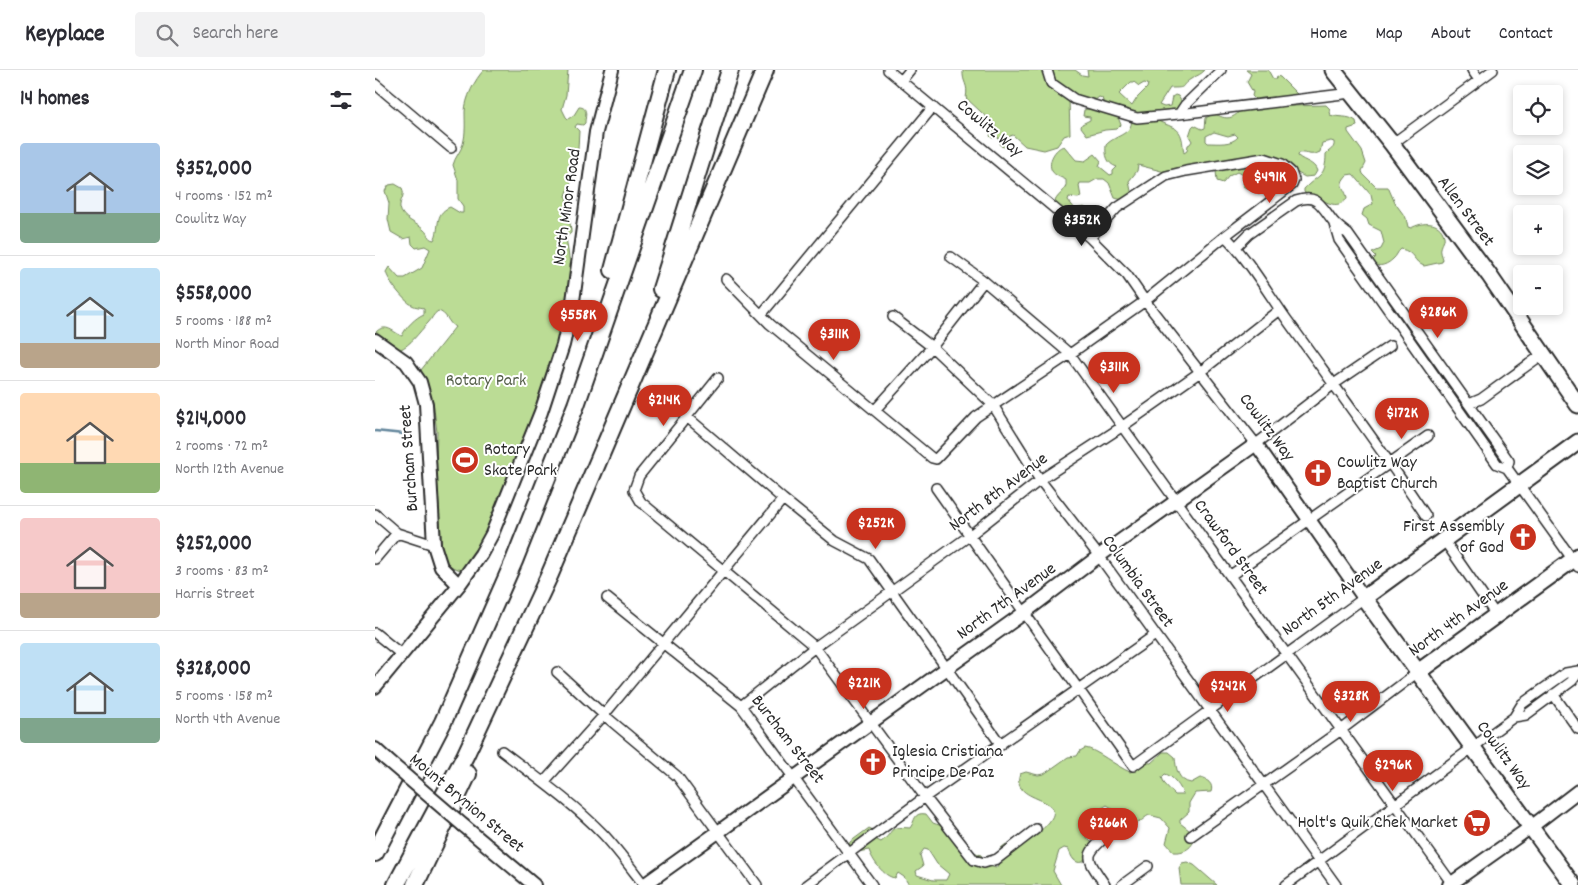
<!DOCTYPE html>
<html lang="en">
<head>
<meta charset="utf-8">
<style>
	:root { --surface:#fff; --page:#f2f2f3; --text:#2b2b33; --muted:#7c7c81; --line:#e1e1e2; --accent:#c8321e }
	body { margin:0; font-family:Dekko,sans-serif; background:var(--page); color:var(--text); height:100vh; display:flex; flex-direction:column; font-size:19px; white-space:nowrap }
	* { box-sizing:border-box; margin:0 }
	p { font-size:16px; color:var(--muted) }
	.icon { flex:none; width:28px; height:28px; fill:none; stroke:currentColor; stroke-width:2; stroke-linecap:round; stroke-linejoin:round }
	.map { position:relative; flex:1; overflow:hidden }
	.sheet { display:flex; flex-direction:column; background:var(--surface); width:375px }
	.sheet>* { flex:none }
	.fabs { position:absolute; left:1138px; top:15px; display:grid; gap:10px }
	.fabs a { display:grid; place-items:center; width:50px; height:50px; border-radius:5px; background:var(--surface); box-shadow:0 2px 8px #0003; font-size:25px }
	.price { position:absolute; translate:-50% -42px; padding:0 11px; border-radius:18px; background:var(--accent); color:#fff; font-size:16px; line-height:32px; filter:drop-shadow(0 1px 2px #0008) }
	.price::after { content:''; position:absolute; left:50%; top:30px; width:15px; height:11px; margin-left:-8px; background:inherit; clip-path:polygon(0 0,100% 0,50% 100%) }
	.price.current { background:#222; color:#fff }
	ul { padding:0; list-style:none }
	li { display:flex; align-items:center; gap:15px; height:125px; padding:0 20px }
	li+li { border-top:1px solid var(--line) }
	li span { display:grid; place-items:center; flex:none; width:140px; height:100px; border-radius:5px; color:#555 }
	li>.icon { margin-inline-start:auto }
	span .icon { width:60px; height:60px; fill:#fffc; stroke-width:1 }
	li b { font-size:21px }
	h2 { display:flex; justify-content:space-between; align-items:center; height:60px; padding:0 20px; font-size:21px }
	header { display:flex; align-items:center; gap:30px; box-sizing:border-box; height:70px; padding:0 25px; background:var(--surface); border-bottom:1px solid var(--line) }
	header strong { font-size:24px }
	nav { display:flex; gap:28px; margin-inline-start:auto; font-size:18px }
	.search { width:350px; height:45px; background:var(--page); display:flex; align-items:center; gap:12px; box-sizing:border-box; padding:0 18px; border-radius:5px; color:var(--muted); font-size:19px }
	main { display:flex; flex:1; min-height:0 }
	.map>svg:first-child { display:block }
	.green { fill:#bbdc95; stroke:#738460; fill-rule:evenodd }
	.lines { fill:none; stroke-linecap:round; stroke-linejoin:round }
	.stream { stroke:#63869c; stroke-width:2.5 }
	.street-casing { stroke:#2b2b2b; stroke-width:12 }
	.secondary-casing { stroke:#2b2b2b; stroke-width:16 }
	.primary-casing { stroke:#2b2b2b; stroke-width:19 }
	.highway-casing { stroke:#2b2b2b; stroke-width:20 }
	.street { stroke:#fff; stroke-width:9 }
	.secondary { stroke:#fff; stroke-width:12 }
	.primary { stroke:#fff; stroke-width:15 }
	.highway { stroke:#fff; stroke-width:16 }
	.secondary-bridge-casing { stroke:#2b2b2b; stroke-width:16; stroke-linecap:butt }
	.secondary-bridge { stroke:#fff; stroke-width:12 }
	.labels { text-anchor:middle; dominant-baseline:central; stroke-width:4; stroke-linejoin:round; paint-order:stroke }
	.street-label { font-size:18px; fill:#2b2b2b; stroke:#fff }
	.park-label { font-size:18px; fill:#56604b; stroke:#fff }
	.poi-label { font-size:18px; fill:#2b2b2b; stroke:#fff; text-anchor:start }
</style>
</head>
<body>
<header>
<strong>Keyplace</strong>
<div class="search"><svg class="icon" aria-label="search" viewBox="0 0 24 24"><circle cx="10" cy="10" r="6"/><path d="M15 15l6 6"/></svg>Search here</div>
<nav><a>Home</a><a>Map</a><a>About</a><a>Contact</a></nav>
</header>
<main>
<section class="sheet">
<h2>14 homes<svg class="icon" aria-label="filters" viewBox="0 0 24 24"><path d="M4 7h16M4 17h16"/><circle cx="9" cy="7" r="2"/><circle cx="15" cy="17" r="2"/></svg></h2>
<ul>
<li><span style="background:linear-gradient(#a9c7e8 70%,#7fa58c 0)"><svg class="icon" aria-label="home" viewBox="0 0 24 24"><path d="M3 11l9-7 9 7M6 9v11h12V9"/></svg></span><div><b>$352,000</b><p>4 rooms · 152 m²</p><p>Cowlitz Way</p></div></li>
<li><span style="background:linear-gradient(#bfe0f5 75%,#b9a48a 0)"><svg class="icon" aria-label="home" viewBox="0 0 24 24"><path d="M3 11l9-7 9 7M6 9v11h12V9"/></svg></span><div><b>$558,000</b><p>5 rooms · 188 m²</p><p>North Minor Road</p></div></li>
<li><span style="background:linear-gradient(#ffd9b3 70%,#8fb573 0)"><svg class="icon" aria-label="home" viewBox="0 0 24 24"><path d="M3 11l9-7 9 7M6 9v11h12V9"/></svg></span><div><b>$214,000</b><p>2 rooms · 72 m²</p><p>North 12th Avenue</p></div></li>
<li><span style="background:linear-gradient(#f6c9c9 75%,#b9a48a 0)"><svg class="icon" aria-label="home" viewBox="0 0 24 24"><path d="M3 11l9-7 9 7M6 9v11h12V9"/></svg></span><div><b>$252,000</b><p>3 rooms · 83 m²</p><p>Harris Street</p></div></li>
<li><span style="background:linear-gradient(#bfe0f5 75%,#7fa58c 0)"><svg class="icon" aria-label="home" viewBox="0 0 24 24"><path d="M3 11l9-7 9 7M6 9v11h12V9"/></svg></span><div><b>$328,000</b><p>5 rooms · 158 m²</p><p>North 4th Avenue</p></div></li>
</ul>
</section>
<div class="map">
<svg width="1203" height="815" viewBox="0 0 1203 815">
	<rect width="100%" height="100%" fill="#fff"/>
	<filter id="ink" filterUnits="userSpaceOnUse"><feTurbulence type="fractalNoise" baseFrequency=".02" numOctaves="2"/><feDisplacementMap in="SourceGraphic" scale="10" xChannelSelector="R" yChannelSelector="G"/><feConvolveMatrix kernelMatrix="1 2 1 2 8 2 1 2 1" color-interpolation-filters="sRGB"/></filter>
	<g filter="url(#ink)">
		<!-- green -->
		<path class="green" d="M109,0H193L191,25L187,39L191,47L193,49L199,45L204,37C214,37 210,47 210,53L208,55L202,54L200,57L204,61L203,79L197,82L195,88L201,98L202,104L195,114L191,126L196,160V163L191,167L198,214L180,283L177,287L172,305L175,307L107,474L92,497L87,500C74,498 70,492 67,480L61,392L62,362L58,331L46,300L80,257C73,253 72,243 63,241C58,244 57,249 53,253C44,262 36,275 24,280L2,266L1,262C11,252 19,263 27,266C30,258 41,247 49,244V238C45,237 40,237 37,235C29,231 13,211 11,202L14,197L24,208H30L47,198L55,179L50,176L41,178L37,174L36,167L28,169L16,162L13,149L14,133L10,121L14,115L20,114L27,118C31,126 24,130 25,138C27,149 42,153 49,160C54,164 52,169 59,170C66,158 58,144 75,137L85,143H88V136L83,129V110L78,95C80,87 86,81 88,74C91,63 90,53 90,42C90,29 100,9 109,0Z
			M588,0H700L707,5L713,6L712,0H830C824,6 822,5 816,9C803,17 814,18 795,18L784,35L789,37L795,36L797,27L800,25L803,26L808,34L805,39L782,50C787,54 792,54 797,57C809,61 807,74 809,83L812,81L813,75L815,74L817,71L814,66L817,57L819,55L827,59L830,58L831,48L839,43C852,51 858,49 868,38C876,37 882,43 888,39L890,36L887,30H881L877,26L878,22L872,12L876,4L871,0H893L898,9H901L902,6L905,7L922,24V27L910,35L917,36L951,35L955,39L954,42L955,45C964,48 973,45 981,51L982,56L973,59V62L987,81L991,93L987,101L988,104L1001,117H1013L1020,133L1031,148L1033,157L1036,158C1047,152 1065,150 1069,166C1070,171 1067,173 1066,178C1065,182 1067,185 1068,189L1067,192L1049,196C1038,192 1040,182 1026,179C1022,182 1022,186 1018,189C1012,195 1002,199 997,191L1001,187L997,183L1006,179L1009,173L1006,161L994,155L992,149L987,145L989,139L998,134L996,125L978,104L972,105C961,117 971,117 972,129C961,139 955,133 944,129C939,127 933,126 929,122V119C943,104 951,108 951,84C955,79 960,79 959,72L956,71L947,73L945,82C935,87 932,82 924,83L923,86C930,92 939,92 942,101L939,106L930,107L919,101L900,98L891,100L890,109L884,115L886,121L884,124L877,117L871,118L868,116L867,113L873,112V108L862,102L854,106L848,113L842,111L841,101L839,98L790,102L763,95L762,101L754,111L757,126L748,130L740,128L734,113L729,109H722L715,113H705L704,116L706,127L703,128L694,127L693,130L700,139L709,137L713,140L711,149L716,160L713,161L679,135C680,124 693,123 691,110C686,107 680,106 677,101C672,92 680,78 689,76L701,90L710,91L720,84L726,91L724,96L735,105L738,104V101L742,97C732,94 730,85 731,75C741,64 760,65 756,46L744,44L743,47L746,55L742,59L730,60L712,65L706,57L707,54L715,50V47L708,46L709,40C716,38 724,38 728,31L727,28L724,27L719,31L694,29L695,64L689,66L682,76L669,80L650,76L638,65L635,66L634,74L629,77L626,76L623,67L617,68L615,66L616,63L620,58V55L591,28C594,13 587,14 588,0ZM756,12H759L764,16L769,13L773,14L772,18L762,28L757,36L744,24ZM839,62L853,66L860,64L863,67C856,75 843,73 833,73L831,71V66Z
			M710,678C721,679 742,697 755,702L758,701L764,692L776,693L788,682H794L800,687C801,699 803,711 816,713L825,708C832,709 839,714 836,722L820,723L814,733V742L805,750V753L819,764C821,776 810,783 799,782L791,773L795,758L786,748L774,745C770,747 768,750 764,752C753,759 737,752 737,738L732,735L719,743L705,756L706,761L719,775C716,781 709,799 699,790C696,787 695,782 693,779L689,778L684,781L678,801L686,815H534L529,807L523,803L520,808C509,807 497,790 494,780L482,782L474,777L475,772L494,758L498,760L502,770L506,772C521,761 511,756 535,758C541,750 538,742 551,744L558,753C563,755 566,755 570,757C579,764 597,783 606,785L613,796L621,798L625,792L626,778L631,774C640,777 645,777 653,771C720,721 632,739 645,704L651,702L663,705L669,704L693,687L702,686L705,681ZM790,704C797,705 807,718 808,725H800L789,713L787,707ZM549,779L553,780L562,794L574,804L571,810H558L542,805L541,801L548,796L545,785Z
			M812,792L819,795L842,815H806L804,798L807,793Z"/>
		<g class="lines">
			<!-- stream -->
			<path class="stream" d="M0,361L29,364"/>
			<!-- street casing -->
			<g class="street-casing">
				<path id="street" d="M513,0L715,168L752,205L770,231L881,374L959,314L1015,276
					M672,0L676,13L699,29L762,48L804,44L976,23
					M1097,0L1104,10
					M526,11L535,0
					M0,14L76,78
					M804,44L810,35L846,0
					M1017,74L1118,0
					M959,153L964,170L1122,394L1132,398L1203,497
					M850,166C875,191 894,225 915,254C961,318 1008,381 1051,446
					M861,177L874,164L921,131C943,123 946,136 958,151C962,156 968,160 973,164L1134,391L1132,398
					M576,187L609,211L695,284L1078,815
					M351,209L395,254L557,388L561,389L601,347L695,284L770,231L850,166L917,115L919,110L916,102L907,94L889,88L811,101L791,106L742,138L715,168
					M386,245L558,37
					M518,247L557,277L618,335L665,410L724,486L961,815
					M343,308L264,406L259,420L266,432L440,577L550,727L599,790L609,793L622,789L661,759
					M1094,334L1106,329L1168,284
					M500,340L557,277L609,211
					M312,347L408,429L460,471L494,489L626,675
					M561,418L758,696L989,528
					M0,444L22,463L59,475
					M1069,470L1121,545
					M0,489L22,463
					M856,505L1053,366
					M232,528L366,636L497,815
					M0,563L26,584
					M182,602L229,645L302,706L382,815
					M1178,624L1203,659
					M366,636L440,577L594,466L665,410L748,356L825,302L904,240
					M1139,647L1151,645L1197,611L1203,603
					M127,681C161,707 199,734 228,764C243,780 256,798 269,815
					M169,712L229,645L408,429
					M816,766L966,660L1043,602
					M431,815L550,727L780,565
					M730,815C711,786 707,787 735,763
					M747,815L773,796
					M911,815L1139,647L1147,634L1161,624L1191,603L1203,601"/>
			</g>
			<!-- secondary casing -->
			<g class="secondary-casing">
				<path id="secondary" d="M0,270L31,292L45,312L51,334L59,475L66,497L84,515
					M0,617L84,515L106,484L117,464L166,342L188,275L198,231L221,62L237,0
					M0,679L12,690
					M89,756L159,815
					M269,815L649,543L724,486L881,374L989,528
					M1074,815L1156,757L1203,721"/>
			</g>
			<!-- primary casing -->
			<g class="primary-casing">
				<path id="primary" d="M958,0L1017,74L1114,205L1203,335
					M1043,602L1203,486
					M1198,815L989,528L1203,372"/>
			</g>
			<!-- highway casing -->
			<g class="highway-casing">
				<path id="highway" d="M238,200L292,0
					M286,219L355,0
					M0,783L68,652L139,491L201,335L318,0
					M21,815L90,686L175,504L390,0
					M40,815L93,704"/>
			</g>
			<!-- street -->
			<use href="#street" class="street"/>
			<!-- secondary -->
			<use href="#secondary" class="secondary"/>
			<!-- primary -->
			<use href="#primary" class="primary"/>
			<!-- highway -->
			<use href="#highway" class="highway"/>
			<!-- secondary-bridge casing -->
			<g class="secondary-bridge-casing">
				<path id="secondary-bridge" d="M12,690L89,756"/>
			</g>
			<!-- secondary-bridge -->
			<use href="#secondary-bridge" class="secondary-bridge"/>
		</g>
	</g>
	<!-- icons -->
	<defs>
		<g id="stadium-disc" transform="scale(1.4375)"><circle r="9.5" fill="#c8321e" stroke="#fff"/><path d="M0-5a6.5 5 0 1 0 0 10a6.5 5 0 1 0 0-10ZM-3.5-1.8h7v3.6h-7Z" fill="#fff"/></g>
		<g id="church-disc" transform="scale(1.4375)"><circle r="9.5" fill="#c8321e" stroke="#fff"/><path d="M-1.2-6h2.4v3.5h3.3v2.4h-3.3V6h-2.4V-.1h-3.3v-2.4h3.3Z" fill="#fff"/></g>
		<g id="supermarket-disc" transform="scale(1.4375)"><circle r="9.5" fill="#c8321e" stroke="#fff"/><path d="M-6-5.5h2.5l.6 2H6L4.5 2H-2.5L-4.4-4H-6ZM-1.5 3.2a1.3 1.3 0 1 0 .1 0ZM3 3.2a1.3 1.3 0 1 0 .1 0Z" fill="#fff"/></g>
	</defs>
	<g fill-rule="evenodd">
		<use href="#stadium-disc" x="90" y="390"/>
		<use href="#church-disc" x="943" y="403"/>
		<use href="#church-disc" x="1148" y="467"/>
		<use href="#church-disc" x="498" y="692"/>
		<use href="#supermarket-disc" x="1102" y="753"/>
	</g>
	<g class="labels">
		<!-- street labels -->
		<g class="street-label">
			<text transform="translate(614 59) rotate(40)">Cowlitz Way</text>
			<text transform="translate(193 137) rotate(-82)">North Minor Road</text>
			<text transform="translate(1090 142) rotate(53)">Allen Street</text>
			<text transform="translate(891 358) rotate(53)">Cowlitz Way</text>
			<text transform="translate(35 388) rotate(-94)">Burcham Street</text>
			<text transform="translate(624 423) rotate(-37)">North 8th Avenue</text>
			<text transform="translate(855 478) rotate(54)">Crawford Street</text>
			<text transform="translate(762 512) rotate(54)">Columbia Street</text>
			<text transform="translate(958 528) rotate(-36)">North 5th Avenue</text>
			<text transform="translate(632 532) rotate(-36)">North 7th Avenue</text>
			<text transform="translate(1084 549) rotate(-36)">North 4th Avenue</text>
			<text transform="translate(412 670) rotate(52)">Burcham Street</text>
			<text transform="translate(1128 686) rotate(54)">Cowlitz Way</text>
			<text transform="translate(91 734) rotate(40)">Mount Brynion Street</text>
		</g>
		<!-- park labels -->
		<g class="park-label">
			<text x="111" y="311">Rotary Park</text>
		</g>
		<!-- poi labels -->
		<g class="poi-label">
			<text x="109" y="380">Rotary<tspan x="109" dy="21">Skate Park</tspan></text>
			<text x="962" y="393">Cowlitz Way<tspan x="962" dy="21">Baptist Church</tspan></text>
			<text x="1129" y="457" text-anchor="end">First Assembly<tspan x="1129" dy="21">of God</tspan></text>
			<text x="517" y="682">Iglesia Cristiana<tspan x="517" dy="21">Principe De Paz</tspan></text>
			<text x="1083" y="753" text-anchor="end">Holt's Quik Chek Market</text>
		</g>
	</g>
</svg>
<div class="fabs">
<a><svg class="icon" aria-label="locate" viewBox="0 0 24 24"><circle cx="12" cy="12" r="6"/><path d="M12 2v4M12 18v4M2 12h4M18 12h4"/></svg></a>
<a><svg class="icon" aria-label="layers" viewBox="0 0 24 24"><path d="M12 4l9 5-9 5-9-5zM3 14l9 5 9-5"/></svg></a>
<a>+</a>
<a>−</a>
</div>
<b class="price" style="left:895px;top:134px">$491K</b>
<b class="price current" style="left:707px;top:177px">$352K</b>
<b class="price" style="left:1063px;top:269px">$286K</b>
<b class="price" style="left:203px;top:272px">$558K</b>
<b class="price" style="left:459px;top:291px">$311K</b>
<b class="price" style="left:739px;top:324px">$311K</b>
<b class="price" style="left:289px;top:357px">$214K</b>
<b class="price" style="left:1027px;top:370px">$172K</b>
<b class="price" style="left:501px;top:480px">$252K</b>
<b class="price" style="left:489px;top:640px">$221K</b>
<b class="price" style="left:853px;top:643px">$242K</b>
<b class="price" style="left:976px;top:653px">$328K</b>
<b class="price" style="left:1018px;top:722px">$296K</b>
<b class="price" style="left:733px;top:780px">$266K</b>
</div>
</main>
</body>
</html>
